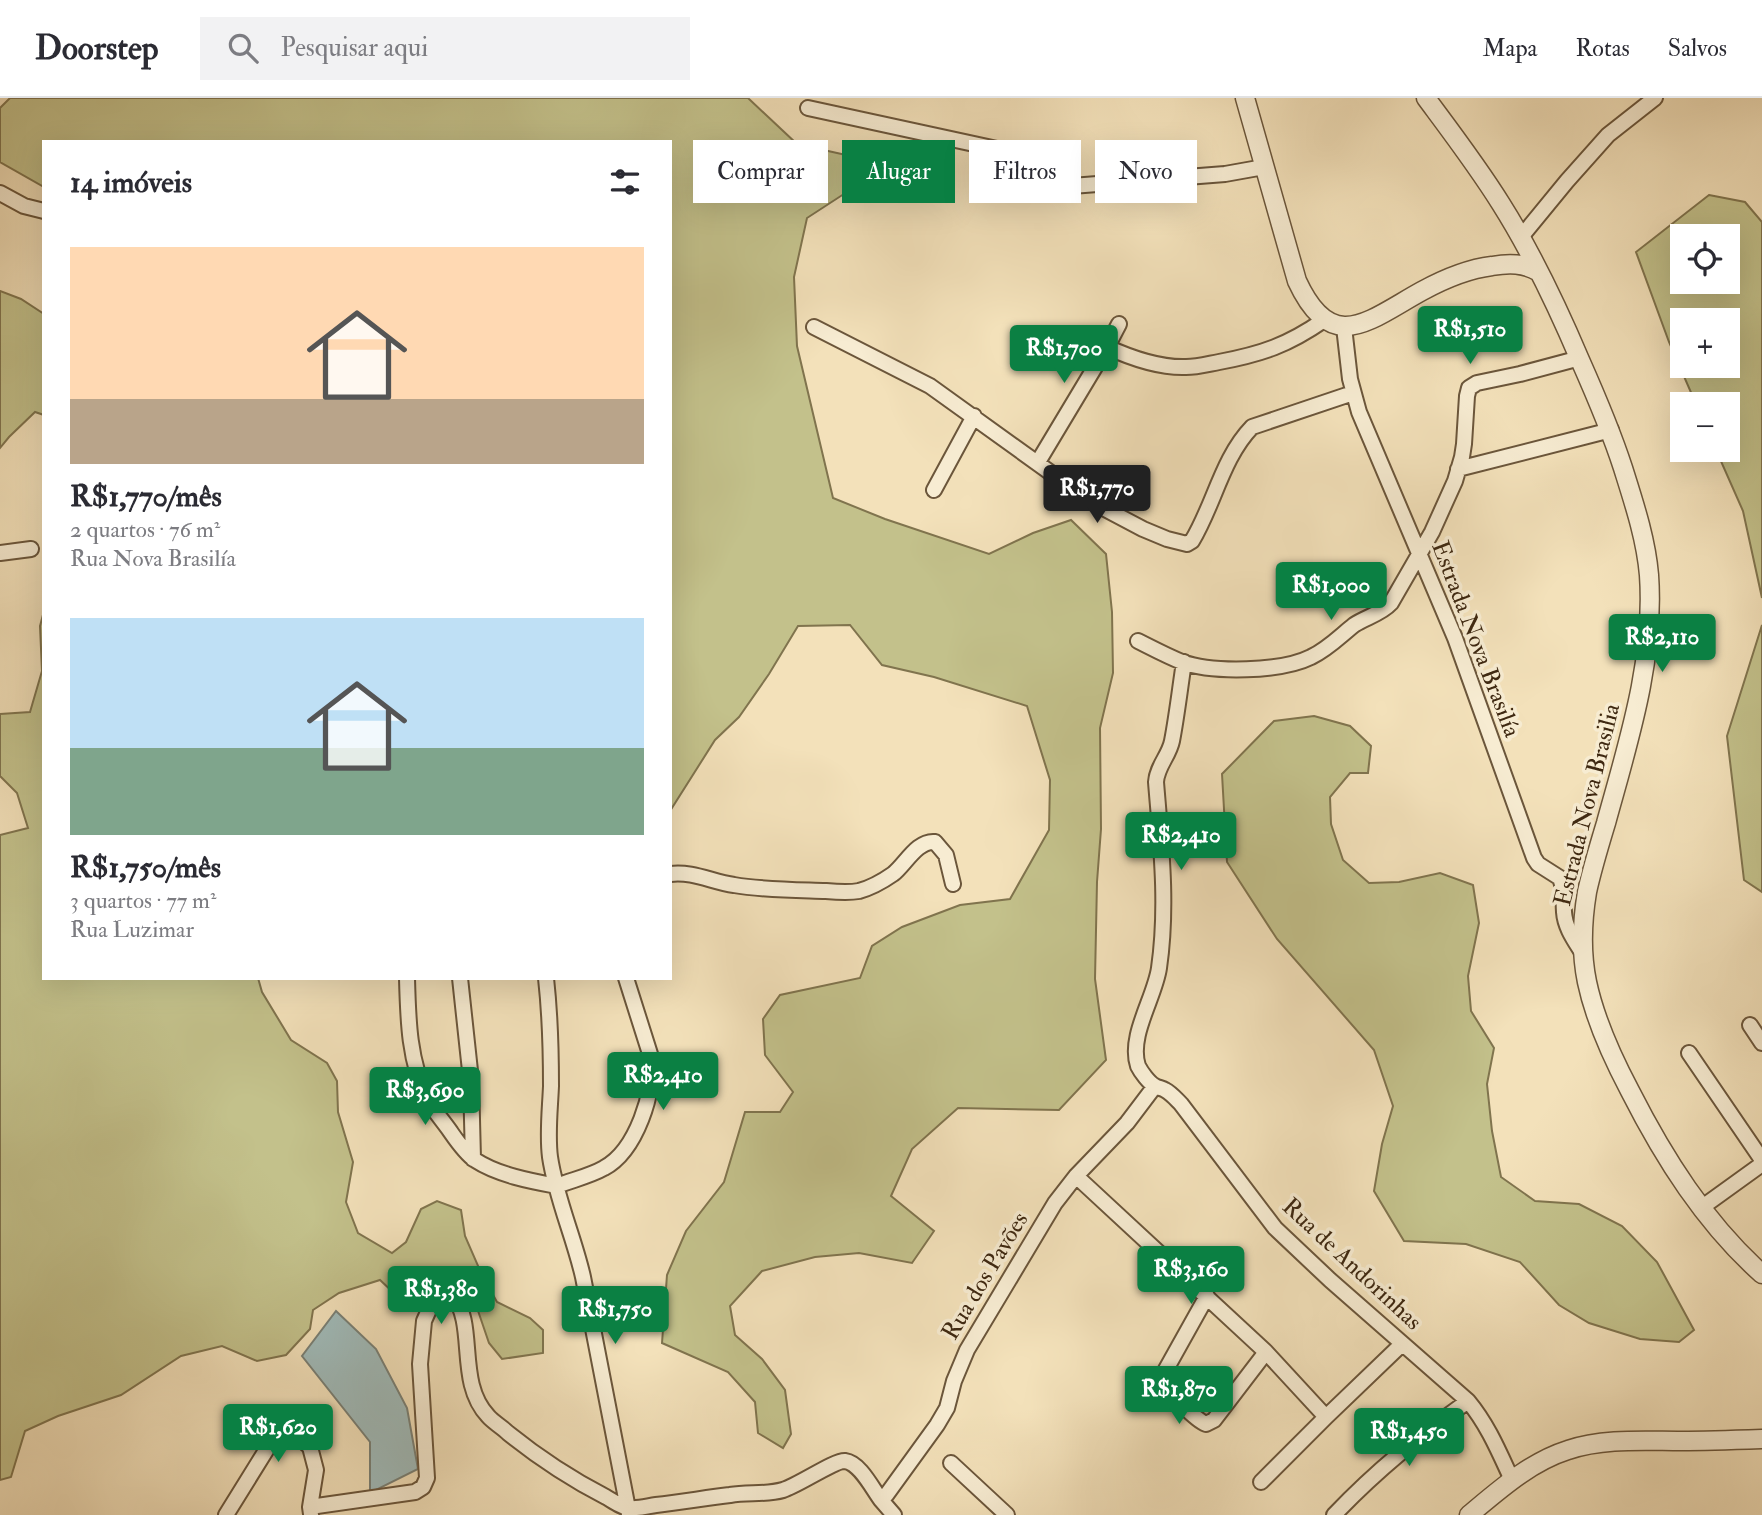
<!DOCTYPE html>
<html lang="pt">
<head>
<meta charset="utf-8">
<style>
	:root { --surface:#fff; --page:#f2f2f3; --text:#2b2b33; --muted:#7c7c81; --line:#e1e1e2; --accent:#0b8043 }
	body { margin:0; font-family:"IM FELL Double Pica",serif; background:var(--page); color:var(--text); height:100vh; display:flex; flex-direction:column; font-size:26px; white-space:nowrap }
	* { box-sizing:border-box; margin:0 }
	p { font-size:23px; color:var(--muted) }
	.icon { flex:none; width:38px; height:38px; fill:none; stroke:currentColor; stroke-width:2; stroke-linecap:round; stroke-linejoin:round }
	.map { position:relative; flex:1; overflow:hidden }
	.drawer { position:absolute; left:42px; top:42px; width:630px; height:840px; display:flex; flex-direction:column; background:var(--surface); border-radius:0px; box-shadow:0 7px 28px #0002 }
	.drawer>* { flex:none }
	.top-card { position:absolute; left:693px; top:42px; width:665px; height:63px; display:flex; gap:14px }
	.buttons { position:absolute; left:1670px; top:126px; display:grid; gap:14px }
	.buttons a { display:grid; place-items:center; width:70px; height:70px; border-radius:0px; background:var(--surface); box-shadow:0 7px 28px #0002; font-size:35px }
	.price { position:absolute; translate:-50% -60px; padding:0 16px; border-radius:7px; background:var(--accent); color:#fff; font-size:23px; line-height:46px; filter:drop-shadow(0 2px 4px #0008) }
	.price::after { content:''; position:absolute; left:50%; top:42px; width:21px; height:16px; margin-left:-10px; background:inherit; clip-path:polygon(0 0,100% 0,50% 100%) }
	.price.on { background:#222; color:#fff }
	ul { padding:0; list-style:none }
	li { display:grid; align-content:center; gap:14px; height:371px; padding:0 28px }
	li span { display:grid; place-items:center; height:217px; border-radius:0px; color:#555 }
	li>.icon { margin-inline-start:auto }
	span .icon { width:126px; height:126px; fill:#fffc; stroke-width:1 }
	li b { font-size:30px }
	h2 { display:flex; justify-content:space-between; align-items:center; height:84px; padding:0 28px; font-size:30px }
	.chip { padding:0 24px; border-radius:0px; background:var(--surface); box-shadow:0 7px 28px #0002; font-size:24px; line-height:63px }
	.chip.on { background:var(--accent); color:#fff }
	header { display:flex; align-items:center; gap:42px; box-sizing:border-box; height:98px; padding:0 35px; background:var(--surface); border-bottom:2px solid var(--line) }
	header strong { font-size:33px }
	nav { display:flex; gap:38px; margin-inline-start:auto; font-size:24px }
	.search { width:490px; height:63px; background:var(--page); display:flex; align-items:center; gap:18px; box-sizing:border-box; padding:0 24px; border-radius:0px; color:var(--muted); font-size:26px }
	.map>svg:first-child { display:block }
	.green { fill:#c3c18b; stroke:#80744e; stroke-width:2; fill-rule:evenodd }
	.water { fill:#a0bbba; stroke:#798076; stroke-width:2 }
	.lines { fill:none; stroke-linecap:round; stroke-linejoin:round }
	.minor-casing { stroke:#6b563b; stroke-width:18 }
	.tertiary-casing { stroke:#6b563b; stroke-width:21 }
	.minor { stroke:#f7ecd2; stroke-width:14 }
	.tertiary { stroke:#f7ecd2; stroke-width:18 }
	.labels { text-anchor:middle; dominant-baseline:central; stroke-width:7; stroke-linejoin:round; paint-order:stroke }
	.street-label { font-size:24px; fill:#3e2811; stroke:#f7ecd2 }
</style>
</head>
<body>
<header>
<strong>Doorstep</strong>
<div class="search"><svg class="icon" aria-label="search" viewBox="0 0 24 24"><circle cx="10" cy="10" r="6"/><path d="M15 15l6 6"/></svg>Pesquisar aqui</div>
<nav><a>Mapa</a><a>Rotas</a><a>Salvos</a></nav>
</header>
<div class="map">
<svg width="1762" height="1417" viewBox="0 0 1762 1417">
	<rect width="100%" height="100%" fill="#f3e1ba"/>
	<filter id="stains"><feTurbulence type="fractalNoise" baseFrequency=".00286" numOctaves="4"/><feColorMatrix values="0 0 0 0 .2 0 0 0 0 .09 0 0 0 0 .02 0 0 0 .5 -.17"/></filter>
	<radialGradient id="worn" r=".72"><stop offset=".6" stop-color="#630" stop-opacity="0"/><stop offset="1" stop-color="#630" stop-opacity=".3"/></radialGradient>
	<!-- green -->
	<path class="green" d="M10,0H748L797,46L855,59L847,94L807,120L794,179L797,248L833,400L885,421L989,456L1033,435L1071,422L1106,456L1112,514L1113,575L1100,630L1101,731L1097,784L1095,881L1106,962L1059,1012L958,1010L912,1051L891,1098L934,1133L912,1165L859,1155L815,1159L762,1173L730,1208L735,1237L762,1261L785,1292L791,1336L783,1350L758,1335L755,1304L728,1274L662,1245L667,1177L686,1133L724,1084L745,1014H780L793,994L765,957L763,921L780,897L860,880L872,848L902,829L960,807L1010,801L1049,732L1050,682L1027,608L934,579L882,567L850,527L798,528L769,576L739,619L715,642L670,713V44H44V89L0,64V10Z
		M1709,97L1745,104L1762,124V500L1743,413L1716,352H1727V306H1696L1669,244L1636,154ZM1682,138H1727V184H1682ZM1682,222H1727V268H1682Z
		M0,193L21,201L44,216V317L35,314L9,339L0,350Z
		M44,513V880H258L262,894L291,942L327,965L337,983L338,1014L353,1064L346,1104L358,1135L392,1155L406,1144L421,1111L437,1103L461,1112L465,1138L482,1177L497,1204L530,1220L543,1232V1255L502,1261L489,1245L474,1201L453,1180L425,1184L420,1195L398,1199L380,1182L339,1195L313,1212L310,1231L286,1257L257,1263L222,1248L181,1258L121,1297L58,1318L25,1333L11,1379L0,1382V737L28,730L17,695L0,678V616L30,614L42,573L40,528Z
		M1762,527V794L1744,782L1727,638Z
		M1314,618L1350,628L1371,648L1368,675H1350L1330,699L1331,726L1343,762L1369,785L1399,784L1440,775L1473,787L1479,825L1468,878L1471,913L1494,950L1487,986L1492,1033L1501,1079L1535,1103L1579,1106L1622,1128L1657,1164L1694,1232L1679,1244L1640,1241L1589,1225L1559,1207L1520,1164L1466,1146L1404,1143L1374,1093L1382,1046L1393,1008L1374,952L1277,841L1227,764L1222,676L1274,623Z"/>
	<!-- water -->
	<path class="water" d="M336,1213L376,1251L407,1310L418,1371L370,1395V1344L302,1258Z"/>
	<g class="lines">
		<!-- minor casing -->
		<g class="minor-casing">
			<path id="minor" d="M808,10L997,51C1008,57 1016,66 1026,73C1036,80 1047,85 1059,89L1225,76L1264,69
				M0,95L24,108L44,113
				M1521,139L1567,83L1608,37L1655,0
				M814,229L930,288L1090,403L1143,431L1167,441L1187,446L1192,443C1214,407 1222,360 1252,329L1353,295
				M1344,229L1350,281L1359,314L1455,540L1534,760L1538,766L1560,780C1565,792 1563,802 1564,814C1565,830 1575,843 1583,856
				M1107,249C1131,260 1159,270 1186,269C1197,269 1208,266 1219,264C1262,256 1288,247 1324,222
				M1038,364L1107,249L1119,226
				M1458,371L1611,332
				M934,392L974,318
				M0,455L31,451
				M1138,543C1152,550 1167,558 1182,564C1212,575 1281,574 1311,559C1328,551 1339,539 1354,527C1366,519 1381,516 1391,505L1432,434L1455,383L1462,359L1464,346L1467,298L1469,290L1477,285L1520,276L1580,260
				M1184,564C1180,590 1177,617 1172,643C1169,658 1157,668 1156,684C1161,746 1168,808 1159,870C1155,899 1128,938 1138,968C1141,974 1149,985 1155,988C1158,990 1162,990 1165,992C1171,995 1176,1001 1181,1006L1275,1130L1330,1182L1468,1303C1488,1327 1499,1354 1512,1382
				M670,776C693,773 712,784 734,787C763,792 797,792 826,793C837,794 848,795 859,793C870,790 883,783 893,776C905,767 917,742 935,744L946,757L953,786
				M407,880C408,922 409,964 428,1002C434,1013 443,1023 450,1033C457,1043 465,1055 475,1062C498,1077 530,1083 557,1088
				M460,880L471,982L473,1061
				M546,880C550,916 551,952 551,988C550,1012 547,1036 550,1059C556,1100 574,1139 583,1179L629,1416
				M1750,927L1762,945
				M1689,955L1762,1062
				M1076,1078L1266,1254L1326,1319
				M557,1088C572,1082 590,1078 604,1070C636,1053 656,993 651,959L626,880
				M1701,1110L1762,1066
				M1207,1198L1164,1275C1163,1281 1163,1280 1165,1286C1170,1296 1196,1322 1206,1326L1214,1322L1266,1254
				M951,1365L1007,1417
				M1261,1384L1326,1319L1402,1246
				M310,1409L415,1394L423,1389L427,1380L420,1266L424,1223L432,1205L438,1198L444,1195L453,1197C477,1228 456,1284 488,1318C493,1324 502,1329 508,1335C539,1360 571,1381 606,1399C613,1403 622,1410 630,1410C638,1411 648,1408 656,1407C681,1404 706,1400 730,1397C748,1394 766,1397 783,1392C799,1387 835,1362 845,1363C860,1365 872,1390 881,1402
				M226,1417L270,1346L285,1337L297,1338L310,1349L316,1372L310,1409L311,1416
				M894,1417L881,1402L887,1396L937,1327L947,1310L954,1283L967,1252L1055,1105L1076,1078L1127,1025L1155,988
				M1334,1417C1377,1372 1418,1339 1468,1303"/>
		</g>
		<!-- tertiary casing -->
		<g class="tertiary-casing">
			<path id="tertiary" d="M1245,0L1297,183C1332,259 1369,222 1422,193C1444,181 1467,171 1492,168C1509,165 1524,165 1539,174
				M1426,0C1452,35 1478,69 1501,106C1532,155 1557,208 1580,262C1596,298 1611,333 1623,370C1634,405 1646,441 1649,477C1655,562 1628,645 1606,725C1599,748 1592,771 1587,794C1582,824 1581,855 1587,884C1595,922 1612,959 1630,993C1664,1060 1705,1125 1762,1176
				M1469,1417C1499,1392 1530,1364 1568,1352C1603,1340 1644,1343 1681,1343C1708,1343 1735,1342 1762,1341"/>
		</g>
		<!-- minor -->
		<use href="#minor" class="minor"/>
		<!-- tertiary -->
		<use href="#tertiary" class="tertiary"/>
	</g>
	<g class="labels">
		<!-- street labels -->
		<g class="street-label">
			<text transform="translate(1476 541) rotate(69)">Estrada Nova Brasilía</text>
			<text transform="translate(1587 707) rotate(-76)">Estrada Nova Brasilia</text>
			<text transform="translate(1352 1166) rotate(43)">Rua de Andorinhas</text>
			<text transform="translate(985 1178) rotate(-59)">Rua dos Pavões</text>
		</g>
	</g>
	<rect width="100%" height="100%" filter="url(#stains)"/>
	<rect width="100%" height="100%" fill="url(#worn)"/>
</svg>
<div class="buttons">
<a><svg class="icon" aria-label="locate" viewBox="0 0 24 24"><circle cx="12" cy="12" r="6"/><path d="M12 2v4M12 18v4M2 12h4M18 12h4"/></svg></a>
<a>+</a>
<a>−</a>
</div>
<b class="price" style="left:1470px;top:268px">R$1,510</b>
<b class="price" style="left:1064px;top:287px">R$1,700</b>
<b class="price on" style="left:1097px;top:427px">R$1,770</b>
<b class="price" style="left:1331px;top:524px">R$1,000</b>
<b class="price" style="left:1662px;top:576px">R$2,110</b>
<b class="price" style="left:1181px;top:774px">R$2,410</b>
<b class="price" style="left:663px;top:1014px">R$2,410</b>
<b class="price" style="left:425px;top:1029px">R$3,690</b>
<b class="price" style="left:1191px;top:1208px">R$3,160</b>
<b class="price" style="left:441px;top:1228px">R$1,380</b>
<b class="price" style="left:615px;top:1248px">R$1,750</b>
<b class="price" style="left:1179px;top:1328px">R$1,870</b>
<b class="price" style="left:278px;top:1366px">R$1,620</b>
<b class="price" style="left:1409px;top:1370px">R$1,450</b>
<div class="top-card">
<a class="chip">Comprar</a>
<a class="chip on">Alugar</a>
<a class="chip">Filtros</a>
<a class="chip">Novo</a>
</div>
<section class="drawer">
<h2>14 imóveis<svg class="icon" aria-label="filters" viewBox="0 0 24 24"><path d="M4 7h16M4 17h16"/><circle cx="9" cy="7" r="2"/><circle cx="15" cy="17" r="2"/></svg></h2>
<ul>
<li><span style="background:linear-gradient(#ffd9b3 70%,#b9a48a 0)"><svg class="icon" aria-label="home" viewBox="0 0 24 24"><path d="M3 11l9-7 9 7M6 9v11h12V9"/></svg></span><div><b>R$1,770/mês</b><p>2 quartos · 76 m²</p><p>Rua Nova Brasilía</p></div></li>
<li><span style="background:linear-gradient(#bfe0f5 60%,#7fa58c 0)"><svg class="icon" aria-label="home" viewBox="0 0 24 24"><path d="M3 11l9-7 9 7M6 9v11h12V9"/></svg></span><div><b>R$1,750/mês</b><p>3 quartos · 77 m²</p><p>Rua Luzimar</p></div></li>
</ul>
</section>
</div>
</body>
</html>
